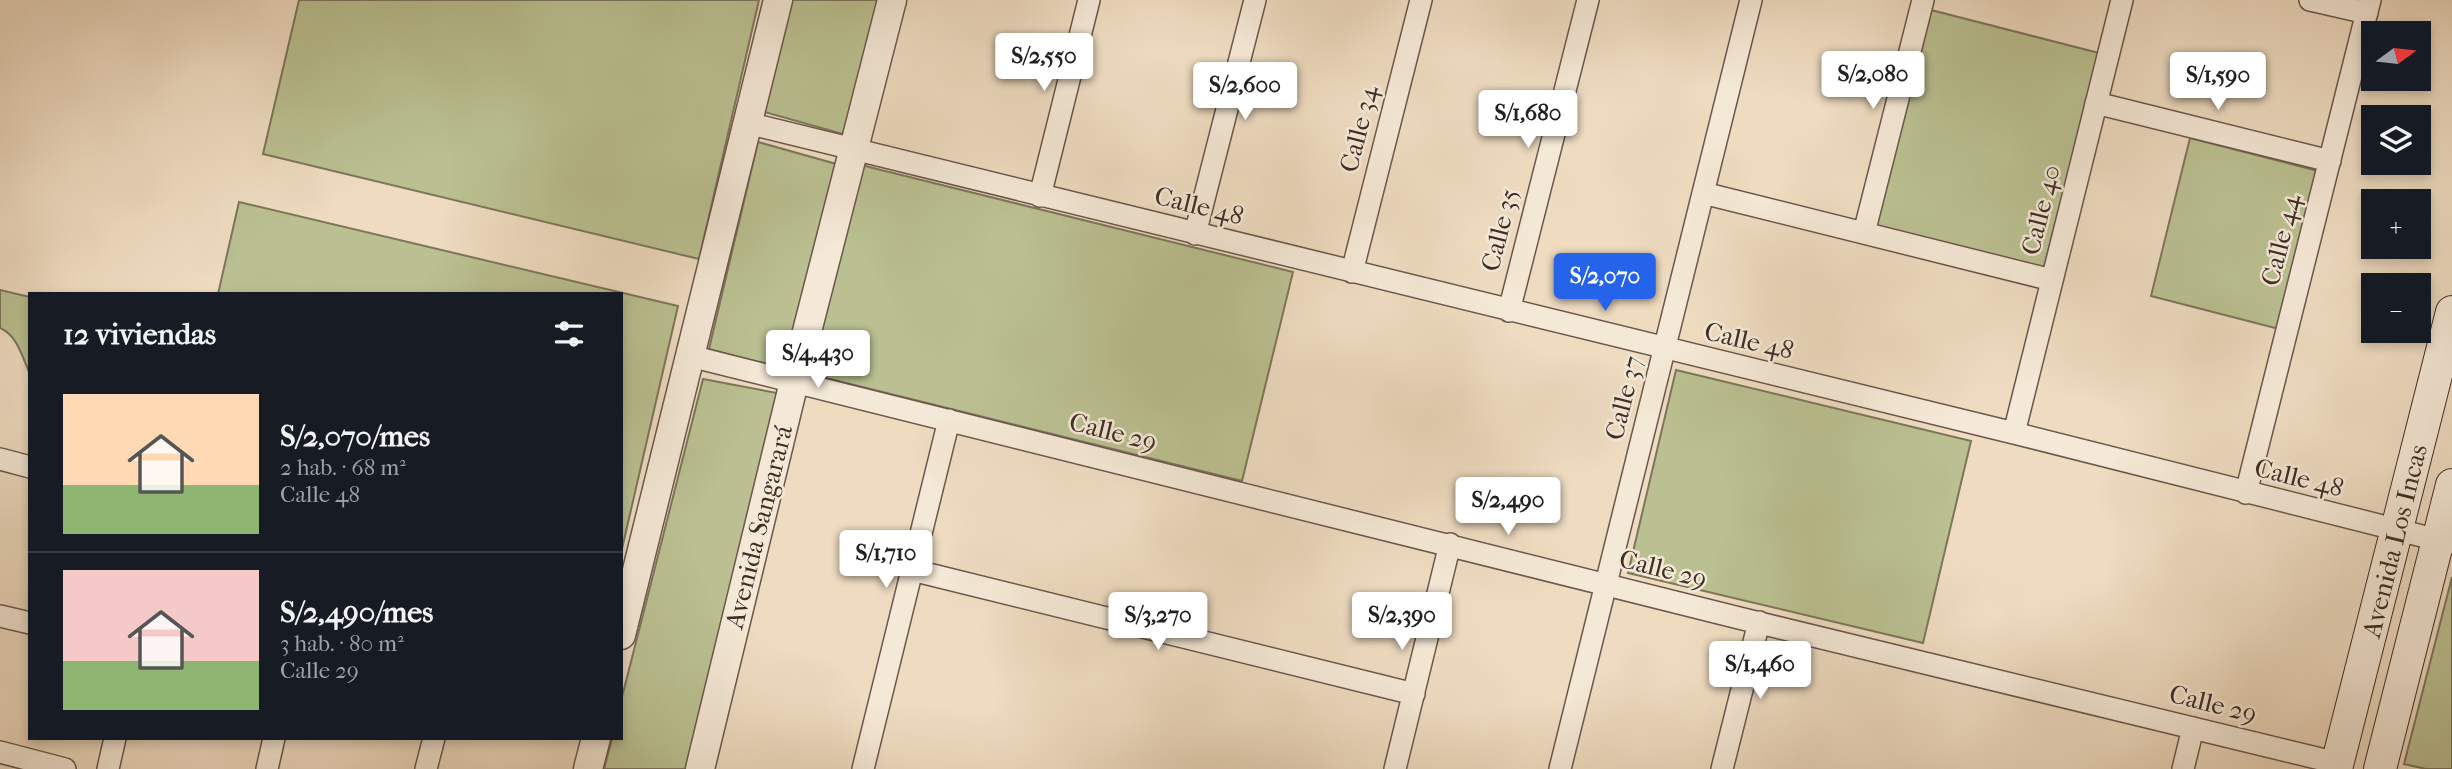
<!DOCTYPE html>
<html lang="es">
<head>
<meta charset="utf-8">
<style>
	:root { --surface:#171b24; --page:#20242c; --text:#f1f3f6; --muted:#9ea1a6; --line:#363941; --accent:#2563eb }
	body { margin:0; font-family:"IM FELL French Canon",serif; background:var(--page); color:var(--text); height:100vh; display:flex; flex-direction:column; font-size:26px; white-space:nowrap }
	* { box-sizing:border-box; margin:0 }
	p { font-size:23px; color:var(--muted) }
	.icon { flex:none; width:38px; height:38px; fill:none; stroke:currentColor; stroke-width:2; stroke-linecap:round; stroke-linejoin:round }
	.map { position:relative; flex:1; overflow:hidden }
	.side { position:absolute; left:28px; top:292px; width:595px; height:448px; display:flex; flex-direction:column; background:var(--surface); border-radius:0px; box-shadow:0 4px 10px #0003 }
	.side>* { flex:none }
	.needle { width:46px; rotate:75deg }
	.tools { position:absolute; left:2361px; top:21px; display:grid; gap:14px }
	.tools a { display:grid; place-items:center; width:70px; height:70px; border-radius:0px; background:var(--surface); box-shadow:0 4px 10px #0003; font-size:35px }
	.price { position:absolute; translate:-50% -60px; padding:0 16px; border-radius:7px; background:#fff; color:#222; font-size:23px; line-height:46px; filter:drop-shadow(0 2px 4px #0008) }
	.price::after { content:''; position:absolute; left:50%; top:42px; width:21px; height:16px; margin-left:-10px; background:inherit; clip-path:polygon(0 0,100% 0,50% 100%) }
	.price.on { background:var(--accent); color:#fff }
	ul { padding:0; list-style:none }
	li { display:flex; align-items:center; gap:21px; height:175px; padding:0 35px }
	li+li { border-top:2px solid var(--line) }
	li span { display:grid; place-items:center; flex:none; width:196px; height:140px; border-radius:0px; color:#555 }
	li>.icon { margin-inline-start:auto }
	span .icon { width:84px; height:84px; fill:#fffc; stroke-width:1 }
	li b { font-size:30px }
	h2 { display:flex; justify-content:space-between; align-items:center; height:84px; padding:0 35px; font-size:30px }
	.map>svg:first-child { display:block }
	.green { fill:#bac091; stroke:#7c765c; stroke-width:2 }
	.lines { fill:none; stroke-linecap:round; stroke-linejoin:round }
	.minor-casing { stroke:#6b584c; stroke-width:24 }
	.tertiary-casing { stroke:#6b584c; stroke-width:31 }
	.secondary-casing { stroke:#3f2d26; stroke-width:34 }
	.minor { stroke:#f4e8d6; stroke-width:21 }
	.tertiary { stroke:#f4e8d6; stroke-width:28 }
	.secondary { stroke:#f4e8d6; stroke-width:32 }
	.labels { text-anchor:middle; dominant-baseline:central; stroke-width:5; stroke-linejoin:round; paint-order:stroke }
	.street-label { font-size:26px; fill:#3f2d26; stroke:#f4e8d6 }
</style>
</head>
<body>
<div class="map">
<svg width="2452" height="769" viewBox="0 0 2452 769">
	<rect width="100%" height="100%" fill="#eedbc0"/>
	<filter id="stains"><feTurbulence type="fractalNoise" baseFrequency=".00286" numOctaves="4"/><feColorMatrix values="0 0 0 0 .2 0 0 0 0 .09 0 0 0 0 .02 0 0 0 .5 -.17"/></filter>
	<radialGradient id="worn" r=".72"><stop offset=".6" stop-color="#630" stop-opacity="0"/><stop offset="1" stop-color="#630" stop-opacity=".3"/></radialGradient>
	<!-- green -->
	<path class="green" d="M299,0H759L699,259L263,154Z
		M789,0H883L850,136L761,111Z
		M1931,10L2099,53L2043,271L1876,227Z
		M2190,138L2318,171L2279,329L2151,296Z
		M758,142L840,165L788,371L709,349Z
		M861,165L1293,272L1242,481L810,374Z
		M239,202L678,306L621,553V294H218Z
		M0,290L30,297V374C22,357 18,336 0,328Z
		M1676,370L1971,441L1923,643L1628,573Z
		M703,379L777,393L687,769H604L612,739L621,738V701Z
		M2452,577V769H2426L2404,764Z"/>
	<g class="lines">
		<!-- minor casing -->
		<g class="minor-casing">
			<path id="minor" d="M2310,0L2367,13
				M2096,103L2330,161
				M747,123L2014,433L2450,543
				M1703,193L2052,280
				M1040,196L1089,0
				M1864,233L1923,0
				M1195,234L1255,0
				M1352,272L1421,0
				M1509,311L1588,0
				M690,356L1739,618L2337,763
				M2014,433L2122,0
				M0,459L30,467
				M2246,493L2370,0
				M912,570L1414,694
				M0,616L30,623
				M0,752L65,769
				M108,769L115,738
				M267,769L274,738
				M426,769L434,738
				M863,769L949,420
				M1395,769L1450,544
				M1560,769L1751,0
				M1722,769L1759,622
				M2183,769L2193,728"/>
		</g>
		<!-- tertiary casing -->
		<g class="tertiary-casing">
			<path id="tertiary" d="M621,635L778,0
				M588,769L596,738
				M700,769L794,382L892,0"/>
		</g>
		<!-- secondary casing -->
		<g class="secondary-casing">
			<path id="secondary" d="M2336,769L2452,312
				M2380,769L2452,485"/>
		</g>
		<!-- minor -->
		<use href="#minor" class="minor"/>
		<!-- tertiary -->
		<use href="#tertiary" class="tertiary"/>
		<!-- secondary -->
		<use href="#secondary" class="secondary"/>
	</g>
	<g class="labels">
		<!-- street labels -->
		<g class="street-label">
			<text transform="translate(1359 129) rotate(-76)">Calle 34</text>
			<text transform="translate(1199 206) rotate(14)">Calle 48</text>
			<text transform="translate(2041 210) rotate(-76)">Calle 40</text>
			<text transform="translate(1500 230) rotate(-76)">Calle 35</text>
			<text transform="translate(2281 240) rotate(-76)">Calle 44</text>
			<text transform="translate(1749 341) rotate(13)">Calle 48</text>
			<text transform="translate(1624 398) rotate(-76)">Calle 37</text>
			<text transform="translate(1113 432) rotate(14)">Calle 29</text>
			<text transform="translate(2299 478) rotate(14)">Calle 48</text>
			<text transform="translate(759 527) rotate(-76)">Avenida Sangarará</text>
			<text transform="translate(2395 541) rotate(-76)">Avenida Los Incas</text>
			<text transform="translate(1663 569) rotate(14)">Calle 29</text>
			<text transform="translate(2213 704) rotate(14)">Calle 29</text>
		</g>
	</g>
	<rect width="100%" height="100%" filter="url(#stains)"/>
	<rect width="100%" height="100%" fill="url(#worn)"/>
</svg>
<div class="tools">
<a><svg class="needle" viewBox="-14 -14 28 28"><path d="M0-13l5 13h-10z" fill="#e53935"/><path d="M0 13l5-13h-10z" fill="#9ea1a6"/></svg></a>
<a><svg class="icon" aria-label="layers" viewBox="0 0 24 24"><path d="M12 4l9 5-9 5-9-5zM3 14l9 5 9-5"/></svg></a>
<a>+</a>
<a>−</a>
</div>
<b class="price" style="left:1044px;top:93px">S/2,550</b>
<b class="price" style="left:1873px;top:111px">S/2,080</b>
<b class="price" style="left:2218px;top:112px">S/1,590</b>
<b class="price" style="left:1245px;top:122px">S/2,600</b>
<b class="price" style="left:1528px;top:150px">S/1,680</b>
<b class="price on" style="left:1605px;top:313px">S/2,070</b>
<b class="price" style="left:818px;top:390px">S/4,430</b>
<b class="price" style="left:1508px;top:537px">S/2,490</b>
<b class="price" style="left:886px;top:590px">S/1,710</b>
<b class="price" style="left:1158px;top:652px">S/3,270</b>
<b class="price" style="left:1402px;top:652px">S/2,390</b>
<b class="price" style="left:1760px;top:701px">S/1,460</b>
<section class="side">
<h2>12 viviendas<svg class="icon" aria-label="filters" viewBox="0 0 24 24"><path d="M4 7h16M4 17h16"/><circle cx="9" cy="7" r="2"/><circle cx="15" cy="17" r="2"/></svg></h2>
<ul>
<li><span style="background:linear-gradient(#ffd9b3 65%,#8fb573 0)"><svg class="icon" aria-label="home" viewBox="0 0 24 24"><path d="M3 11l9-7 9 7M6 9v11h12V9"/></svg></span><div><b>S/2,070/mes</b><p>2 hab. · 68 m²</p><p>Calle 48</p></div></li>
<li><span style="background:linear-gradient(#f6c9c9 65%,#8fb573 0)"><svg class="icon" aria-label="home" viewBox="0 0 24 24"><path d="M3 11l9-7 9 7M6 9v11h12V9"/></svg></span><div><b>S/2,490/mes</b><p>3 hab. · 80 m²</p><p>Calle 29</p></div></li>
</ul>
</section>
</div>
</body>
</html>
